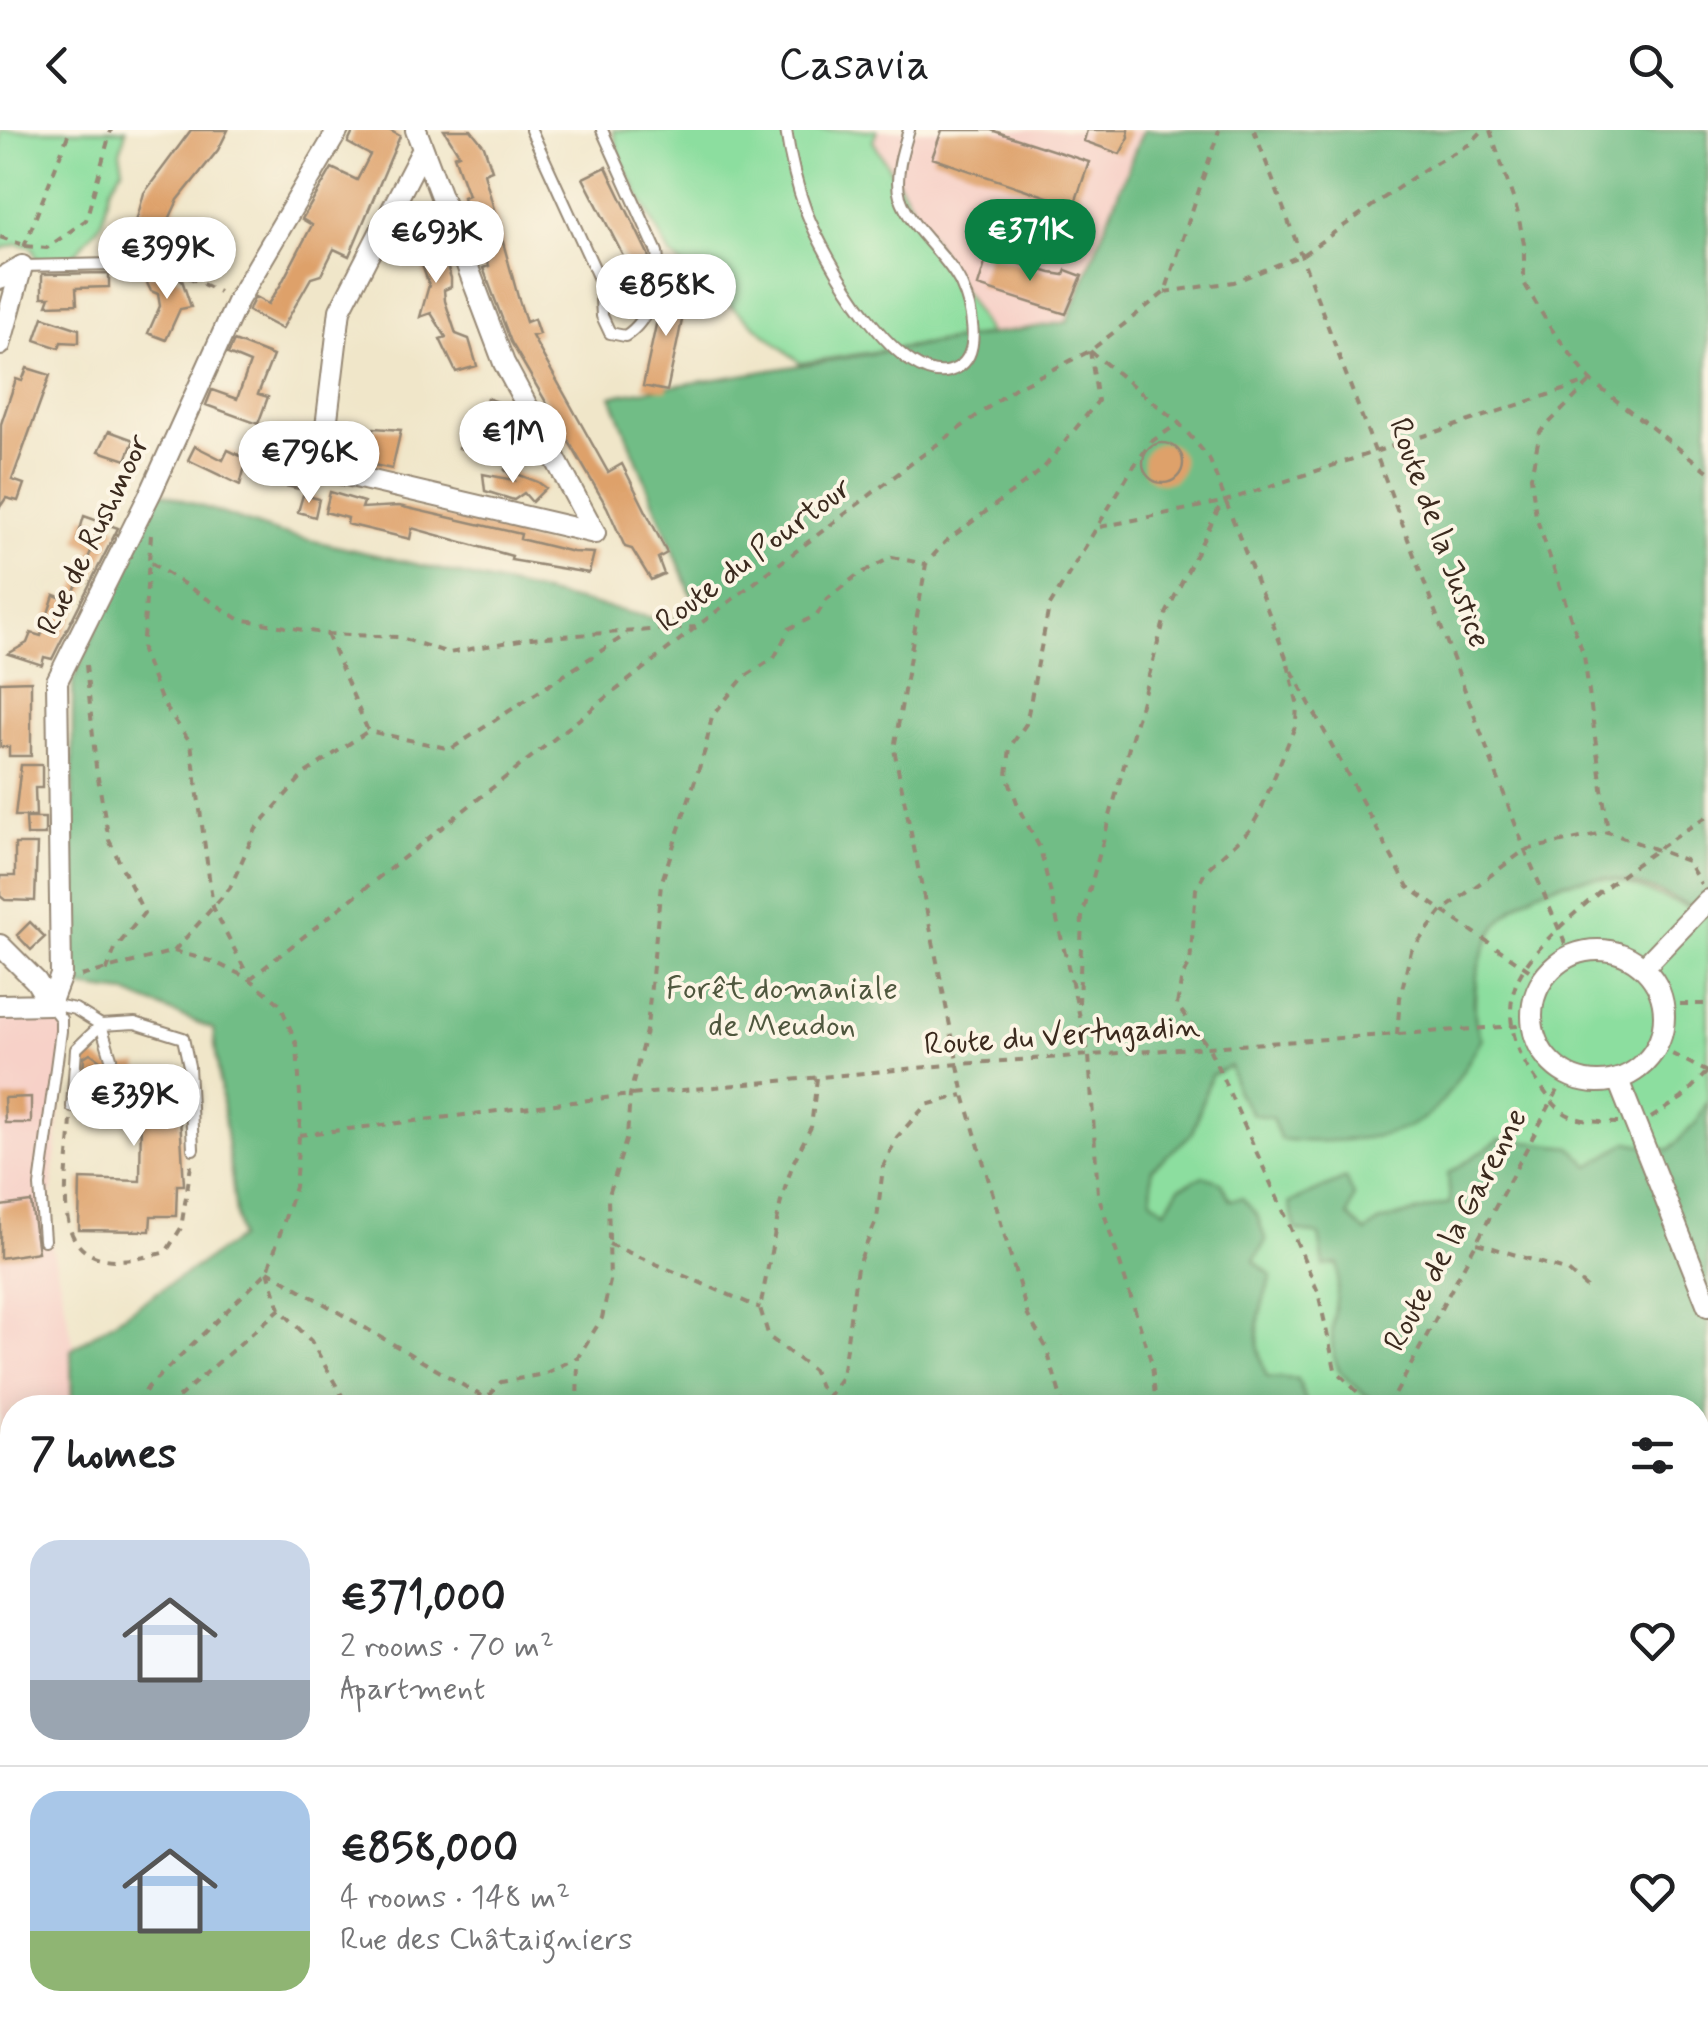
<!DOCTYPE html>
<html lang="en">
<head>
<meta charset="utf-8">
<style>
	:root { --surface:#fff; --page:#f2f2f2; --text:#202124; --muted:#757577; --line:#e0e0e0; --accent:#0b8043 }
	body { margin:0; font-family:Mynerve,sans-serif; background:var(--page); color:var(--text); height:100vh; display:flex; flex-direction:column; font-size:38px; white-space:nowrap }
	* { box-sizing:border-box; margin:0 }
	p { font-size:32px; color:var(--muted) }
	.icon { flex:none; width:55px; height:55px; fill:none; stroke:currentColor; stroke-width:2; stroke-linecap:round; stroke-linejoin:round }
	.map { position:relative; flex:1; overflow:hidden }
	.details { position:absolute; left:0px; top:1265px; width:1710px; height:642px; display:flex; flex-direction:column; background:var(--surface); border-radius:40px 40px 0 0; box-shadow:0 5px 25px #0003 }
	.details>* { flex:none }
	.price { position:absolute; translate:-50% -85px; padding:0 22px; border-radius:35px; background:#fff; color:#222; font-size:32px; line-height:65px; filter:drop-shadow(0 2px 5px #0008) }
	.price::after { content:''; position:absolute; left:50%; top:60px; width:30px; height:22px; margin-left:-15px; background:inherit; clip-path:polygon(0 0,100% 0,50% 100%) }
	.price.on { background:var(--accent); color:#fff }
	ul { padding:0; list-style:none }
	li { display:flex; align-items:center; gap:30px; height:250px; padding:0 30px }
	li+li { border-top:2px solid var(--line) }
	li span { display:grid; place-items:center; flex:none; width:280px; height:200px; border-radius:30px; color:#555 }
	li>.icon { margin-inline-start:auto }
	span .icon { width:120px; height:120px; fill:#fffc; stroke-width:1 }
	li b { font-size:42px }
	h2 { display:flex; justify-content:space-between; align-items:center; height:120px; padding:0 30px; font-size:42px }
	header { display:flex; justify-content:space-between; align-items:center; height:130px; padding:0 30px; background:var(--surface); font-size:45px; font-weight:600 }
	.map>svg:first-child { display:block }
	.built { fill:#f7d1c8 }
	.green { fill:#8cde9f; stroke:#64845e; stroke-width:2.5 }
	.forest { fill:#71bd86; stroke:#567452; stroke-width:2.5 }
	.building { fill:#dea16a }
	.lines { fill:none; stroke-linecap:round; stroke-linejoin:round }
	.lane-casing { stroke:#968874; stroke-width:14 }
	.street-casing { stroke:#968874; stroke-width:24 }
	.path { stroke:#968874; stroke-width:4; stroke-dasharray:8 8; stroke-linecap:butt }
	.lane { stroke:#fff; stroke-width:10 }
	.street { stroke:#fff; stroke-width:20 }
	.labels { text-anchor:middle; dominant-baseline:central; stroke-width:8; stroke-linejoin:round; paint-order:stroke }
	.street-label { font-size:32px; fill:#3b2a1e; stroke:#fcf5e5 }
	.park-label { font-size:32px; fill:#4f573e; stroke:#fcf5e5 }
</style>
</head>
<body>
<header><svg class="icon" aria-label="back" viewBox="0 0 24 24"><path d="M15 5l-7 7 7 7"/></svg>Casavia<svg class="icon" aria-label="search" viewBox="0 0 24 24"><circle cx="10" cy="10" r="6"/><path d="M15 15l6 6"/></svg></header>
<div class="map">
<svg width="1708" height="1906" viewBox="0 0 1708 1906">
	<rect width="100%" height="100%" fill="#fcf5e5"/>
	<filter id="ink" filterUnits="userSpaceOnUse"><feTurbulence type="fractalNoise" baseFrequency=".01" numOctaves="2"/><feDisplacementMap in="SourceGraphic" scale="20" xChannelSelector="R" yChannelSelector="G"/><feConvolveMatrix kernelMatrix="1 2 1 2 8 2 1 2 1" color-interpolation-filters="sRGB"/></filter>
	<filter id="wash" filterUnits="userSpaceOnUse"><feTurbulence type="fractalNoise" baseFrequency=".0048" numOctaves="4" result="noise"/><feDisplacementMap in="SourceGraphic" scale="40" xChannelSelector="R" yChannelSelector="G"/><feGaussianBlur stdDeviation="2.25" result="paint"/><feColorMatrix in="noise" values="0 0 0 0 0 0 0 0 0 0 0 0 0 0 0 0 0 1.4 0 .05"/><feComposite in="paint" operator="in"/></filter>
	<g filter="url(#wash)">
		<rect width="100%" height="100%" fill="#f0e6c9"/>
		<!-- built -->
		<path class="built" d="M613,0H1143L1067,192L800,233L670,125Z
			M69,886L48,1098L74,1216V1277L12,1278V1569L0,1572V887Z"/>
		<!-- green -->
		<path class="green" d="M0,0H126L120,22L123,38L110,58L102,92L73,126L75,135L38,133L32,117L18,114L0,119Z
			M613,0H877L873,11L989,204L800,233L670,125L620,29Z
			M1592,747L1618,750L1708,785V970L1696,993L1669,1020L1628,1012L1590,1036L1379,1092L1366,1102L1348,1086L1318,1105L1338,1134L1341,1156L1333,1205L1338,1238L1381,1277L1307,1275L1298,1249L1267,1247C1251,1211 1258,1181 1272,1146L1253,1131L1230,1071L1165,1080L1151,1069L1152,1038L1191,1004L1211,945L1230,936L1237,962L1251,983L1272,988L1476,899C1471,846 1482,780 1539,760C1556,754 1575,751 1592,747Z
			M1698,1587L1708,1596V1737L1698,1734Z"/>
		<!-- forest -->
		<path class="forest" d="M1143,0H1708V785C1676,769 1628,745 1592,748C1525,753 1483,791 1475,857C1473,875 1473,893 1482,909C1444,971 1435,1001 1357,1009C1330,1012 1307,1013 1280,1009L1272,988L1252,984L1237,962L1230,936L1211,945L1192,1004L1152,1038L1151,1069L1165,1080L1180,1057L1203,1046L1221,1052L1230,1070L1242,1068L1257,1085L1266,1111L1254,1131L1272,1146C1258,1181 1251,1211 1267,1247L1298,1249L1307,1275L1315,1277L72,1278L71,1220L239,1108L213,899L126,863L72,856L73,551L157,361L279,403L670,492L695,474L611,266L1067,192Z
			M1708,970V1596L1698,1587V1278L1381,1277C1369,1266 1347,1253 1339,1239C1322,1211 1342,1165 1338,1134L1324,1136L1319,1105L1296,1100L1289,1073L1346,1048L1354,1066L1348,1086L1366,1102L1379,1092L1450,1073L1448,1044L1500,1009L1571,1017L1590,1036L1628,1012L1669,1020L1696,993Z
			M12,1574V1895H1698V1734L1708,1737V1906H0V1579Z"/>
		<g id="blocks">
			<!-- building -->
			<path class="building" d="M191,0H228L218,20L178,70L166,96L196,109L191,121L178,120L133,103L144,63Z
				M354,0H389L400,6L349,126L334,119L321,145L311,148L282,199L248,181L255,167L268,174L280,156L312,95L302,89L332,38L357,50L370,25L348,13Z
				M444,0H471L484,16L492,40L484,43L518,167L526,192L534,189L539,204L532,206L608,342L622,334L667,423L658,428L664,444L651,450L632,419L625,417L607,377L511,212L483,138L489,136L472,84L468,86L463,67L468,65L454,26L459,24Z
				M942,0H991L1089,32L1074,76L932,28Z
				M1087,0H1128L1129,7L1120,24L1084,11Z
				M606,37L648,124L649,129L630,139L583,48Z
				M429,81L451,148V157L444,160L445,171L456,204L469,209L477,236L456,242L440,209L446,207L431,183L420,187L429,155L419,126L401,131L396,114L403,112L400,104L413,100L409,88Z
				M988,124L1051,143L1064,145L1066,140L1082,146L1066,184L978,156Z
				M109,143V157L76,158L77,174L47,175L50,167H42V144Z
				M170,144L182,150L191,177L180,179L166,210L148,203L160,176L158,164L151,161L143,145Z
				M664,157L688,162L667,261L643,256Z
				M43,187L79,199V213L61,212L59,218L35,210Z
				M234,211L273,226L258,264L268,267L258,294L206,275L212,260L237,269L250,233L228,224Z
				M27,238L50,245L12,350L24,354L18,371L6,368L0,377L1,294L16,249L22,251Z
				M487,268L509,276L504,289L517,294L515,298L527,311L522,317L513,320L511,308L491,300L482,326L459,318L473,280L482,283Z
				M374,298L401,300L392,339L360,332L362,318L371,319Z
				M109,301L134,310L126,330L99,321Z
				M1143 333a20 20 0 1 1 40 0a20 20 0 1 1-40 0Z
				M195,316L223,330L228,320L247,329L240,355L188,330Z
				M288,320L304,322L299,359L286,356L288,346L282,345Z
				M504,339L538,352L546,358L532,372L524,363L514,370L485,361L483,344L514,350Z
				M330,362L364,372L362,378L399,376L521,404L520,409L573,422L594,423L589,443L511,430L512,426L412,398L410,409L347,394L348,388L325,382Z
				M303,365L319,369L315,387L298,382Z
				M84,386L118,398L52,529L44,527L42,535L8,524L27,513L31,503L41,506L54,465L70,471L92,419L77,410Z
				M31,551V626H9V617H0V552Z
				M21,635H42V658H35L36,686H15Z
				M26,688H45V705H27Z
				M15,714H37L35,771L5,770L0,766V746H15Z
				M30,792L45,807L31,820L17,805Z
				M90,923L110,937L139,934L138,947H153L152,954H178L184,1055H177L176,1086H151L150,1101L79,1100L80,1049L140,1051L141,984L81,983L84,927Z
				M31,967V993H5L4,968Z
				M31,1072L38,1122L0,1128V1076Z"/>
		</g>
	</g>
	<g filter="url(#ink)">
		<use href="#blocks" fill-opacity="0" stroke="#968874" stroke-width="2.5"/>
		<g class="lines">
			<!-- lane casing -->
			<g class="lane-casing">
				<path id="lane" d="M531,0L600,151L602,186L610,203L625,206C651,190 661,150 657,122L602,0
					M786,0C790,28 796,54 806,81C822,123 902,269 957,238C983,224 971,176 961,154C946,123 912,102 900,67C894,47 903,19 909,0
					M22,136L161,133
					M51,874L75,879L101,895L135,893L183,908L189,936L193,1019
					M72,977L76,919L101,895L111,928
					M44,1110L40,1056L61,901V889L50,875"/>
			</g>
			<!-- street casing -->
			<g class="street-casing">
				<path id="street" d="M416,0L504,233L595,403
					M423,19L340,180L321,339L595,403
					M0,149L22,136
					M0,215L22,136
					M0,815L36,851L50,874
					M1532 886a66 66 0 1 1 132 0a66 66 0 1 1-132 0Z
					M1644,837L1708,770
					M50,874L61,845L57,551L152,360L238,170L338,0
					M0,875L50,874
					M1618,950L1708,1176"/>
			</g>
			<!-- path -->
			<path class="path" d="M1254,0L1525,720L1570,825
				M1490,0L1517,80L1524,114V153L1550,197L1591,251L1708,341
				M0,107L21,114
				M25,116L47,118L86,90L111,0
				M24,117L70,0
				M174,140L219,162
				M1165,162L1234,152L1302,125L1428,37L1470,14L1483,0
				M1090,221L1179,293L1209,328L1288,533
				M1589,253L1540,302L1531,346L1536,387L1584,526L1608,702
				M1100,397L1222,372
				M151,405L142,521L162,572L191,613L213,777L248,846
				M151,433L239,489L327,504L398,507L449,523L531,508L696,497
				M327,504L368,601L451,619L627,504
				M1288,534L1297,572L1296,594L1260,682L1249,701L1207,739L1196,759L1190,834L1182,846L1177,875L1209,918L1286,1087L1318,1162L1335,1239L1373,1278
				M86,535L96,637L109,710L144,783L115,819L106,843
				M1292,541L1408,757L1542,849
				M174,821L230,758L256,699L304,644L368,601
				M81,846L174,821L214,832L250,849L280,874L297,915L301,981L295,1057L268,1141L148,1257L135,1278
				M250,849L696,497L924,324L1015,258L1090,221L1165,162L1219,0
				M1079,874L1082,787L1166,484L1222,372L1591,251
				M1664,874H1708
				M1397,905L1400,868L1411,821L1442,781L1525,720L1608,702L1687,731L1701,754
				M1658,917L1708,942
				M817,948L811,997L793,1033L781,1071L760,1178L769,1207L813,1240L829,1278
				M1651,988L1682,968L1708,941
				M71,990C66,1070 42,1157 166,1122L181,1098L192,1029
				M1618,993C1562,991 1561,985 1532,944C1515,919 1505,887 1515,857C1531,804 1660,715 1708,686
				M299,1005L630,965L959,934L1531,895
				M1477,1113L1568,1141L1587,1158
				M609,1114L760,1178
				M268,1141L502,1278
				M268,1141L280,1179L311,1211L349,1278
				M827,1268L842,1247L857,1137L877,1089L883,1037L897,1007L926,975L963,965
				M166,1278L280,1179
				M479,1278L501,1252L544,1244L578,1227L602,1188L610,1151L608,1068L627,1007L630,965L647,897L661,754L705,620L712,586L744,547L774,528L790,498L817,485L826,470L856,446L892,427L925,434
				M577,1278L578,1227
				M1064,1278L1046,1217L1028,1186L964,965L894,619L926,434L945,412L1042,340L1098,271L1090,221
				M1156,1278L1152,1234L1098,1064L1089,925L1040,718L1020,681L1007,645L1010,617L1026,594L1049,477L1132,339L1151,312L1179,293
				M1388,1278L1566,945
				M0,1862L6,1798L12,1782
				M1698,1890L1708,1894
				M696,1895L698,1906
				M30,1906V1895
				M564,1906L565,1895
				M849,1906L856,1895
				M1091,1906L1098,1895"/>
			<!-- lane -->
			<use href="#lane" class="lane"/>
			<!-- street -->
			<use href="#street" class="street"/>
		</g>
	</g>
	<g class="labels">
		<!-- street labels -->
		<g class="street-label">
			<text transform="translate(1439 403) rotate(70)">Route de la Justice</text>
			<text transform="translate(94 405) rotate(-64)">Rue de Rushmoor</text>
			<text transform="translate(754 425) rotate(-37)">Route du Pourtour</text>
			<text transform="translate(1062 906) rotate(-4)">Route du Vertugadin</text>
			<text transform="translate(1456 1100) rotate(-62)">Route de la Garenne</text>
		</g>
		<!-- park labels -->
		<g class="park-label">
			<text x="782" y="859">Forêt domaniale<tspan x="782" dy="37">de Meudon</tspan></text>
		</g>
	</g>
</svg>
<b class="price on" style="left:1030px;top:154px">€371K</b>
<b class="price" style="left:436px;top:156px">€693K</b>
<b class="price" style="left:167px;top:172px">€399K</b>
<b class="price" style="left:666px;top:209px">€858K</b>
<b class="price" style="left:513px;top:356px">€1M</b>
<b class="price" style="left:309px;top:376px">€796K</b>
<b class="price" style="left:134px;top:1019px">€339K</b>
<section class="details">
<h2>7 homes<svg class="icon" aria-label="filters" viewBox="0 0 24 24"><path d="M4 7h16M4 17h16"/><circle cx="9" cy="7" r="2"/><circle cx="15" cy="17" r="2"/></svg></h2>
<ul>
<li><span style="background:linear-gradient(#c9d6e8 70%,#9aa5b1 0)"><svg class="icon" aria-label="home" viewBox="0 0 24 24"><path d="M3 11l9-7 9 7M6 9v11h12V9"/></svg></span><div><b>€371,000</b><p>2 rooms · 70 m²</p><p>Apartment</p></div><svg class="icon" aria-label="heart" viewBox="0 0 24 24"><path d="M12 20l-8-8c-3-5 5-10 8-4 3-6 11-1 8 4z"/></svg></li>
<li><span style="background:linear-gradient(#a9c7e8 70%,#8fb573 0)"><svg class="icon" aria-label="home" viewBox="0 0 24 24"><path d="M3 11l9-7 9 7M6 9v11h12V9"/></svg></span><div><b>€858,000</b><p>4 rooms · 148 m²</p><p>Rue des Châtaigniers</p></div><svg class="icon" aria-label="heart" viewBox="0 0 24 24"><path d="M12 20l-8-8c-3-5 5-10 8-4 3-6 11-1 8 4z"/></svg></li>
</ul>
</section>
</div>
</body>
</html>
